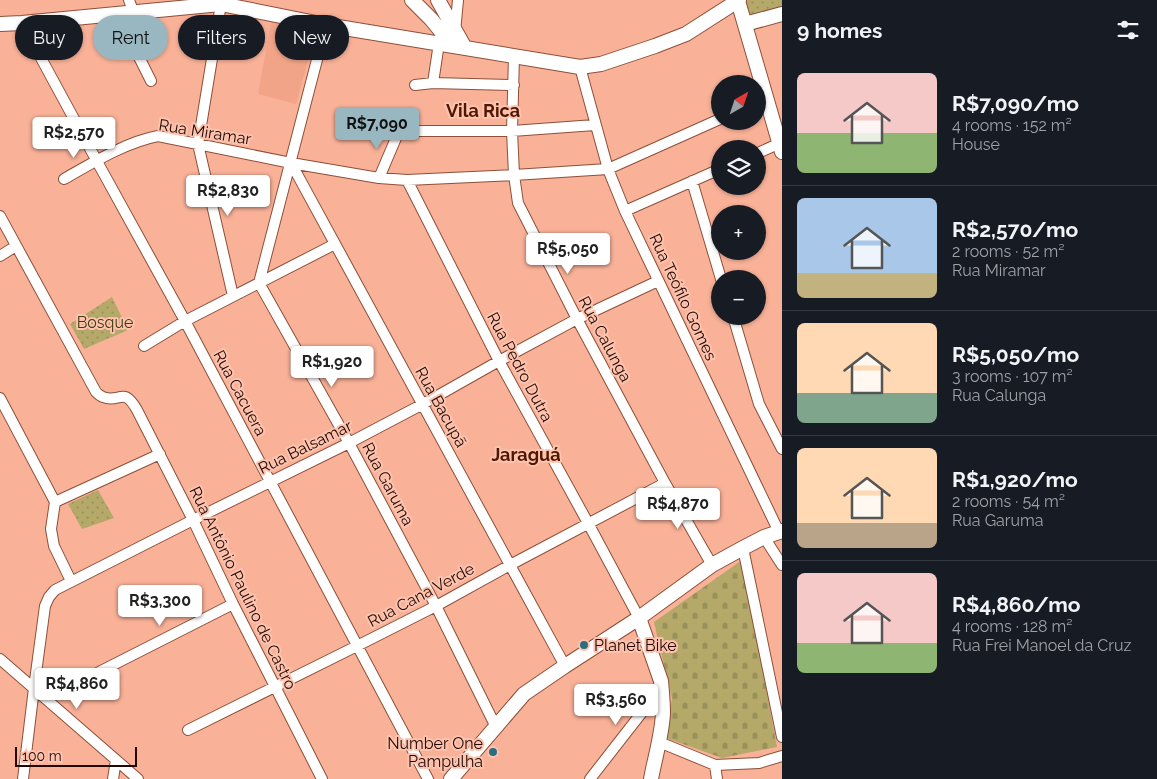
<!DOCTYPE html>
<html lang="en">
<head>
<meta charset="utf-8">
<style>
	:root { --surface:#171b24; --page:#242831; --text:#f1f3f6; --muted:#9ea1a6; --line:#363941; --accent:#98b7c1 }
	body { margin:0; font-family:Raleway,sans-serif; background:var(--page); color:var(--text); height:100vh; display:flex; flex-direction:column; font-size:19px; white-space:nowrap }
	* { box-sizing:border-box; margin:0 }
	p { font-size:16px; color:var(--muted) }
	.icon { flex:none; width:28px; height:28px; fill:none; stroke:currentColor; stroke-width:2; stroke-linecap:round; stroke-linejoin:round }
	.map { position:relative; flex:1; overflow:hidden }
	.sheet { display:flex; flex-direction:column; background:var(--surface); width:375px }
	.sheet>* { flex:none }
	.guide { position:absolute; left:15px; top:15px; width:475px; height:45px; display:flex; gap:10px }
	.needle { width:32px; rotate:39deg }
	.fabs { position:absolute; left:711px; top:75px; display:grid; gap:10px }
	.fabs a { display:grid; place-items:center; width:55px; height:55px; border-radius:50%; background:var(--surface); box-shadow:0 1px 4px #0004; font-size:25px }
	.scale { position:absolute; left:15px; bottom:12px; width:122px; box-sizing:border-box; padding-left:5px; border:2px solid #220903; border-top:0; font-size:14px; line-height:18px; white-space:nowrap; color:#220903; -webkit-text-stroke:4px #fdc3ae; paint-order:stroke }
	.price { position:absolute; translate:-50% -42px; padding:0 11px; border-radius:5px; background:#fff; color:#222; font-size:16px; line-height:32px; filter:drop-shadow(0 1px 2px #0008) }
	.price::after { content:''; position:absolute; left:50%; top:30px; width:15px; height:11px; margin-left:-8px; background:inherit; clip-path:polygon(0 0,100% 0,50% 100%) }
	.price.selected { background:var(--accent); color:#111 }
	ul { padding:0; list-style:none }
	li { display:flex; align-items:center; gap:15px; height:125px; padding:0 15px }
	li+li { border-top:1px solid var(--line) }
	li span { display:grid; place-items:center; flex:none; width:140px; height:100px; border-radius:8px; color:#555 }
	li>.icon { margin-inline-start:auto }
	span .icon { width:60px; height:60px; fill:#fffc; stroke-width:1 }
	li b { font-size:21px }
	h2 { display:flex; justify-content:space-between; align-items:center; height:60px; padding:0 15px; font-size:21px }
	.pill { padding:0 18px; border-radius:22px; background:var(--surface); box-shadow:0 1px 4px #0004; font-size:18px; line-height:45px }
	.pill.selected { background:var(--accent); color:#111 }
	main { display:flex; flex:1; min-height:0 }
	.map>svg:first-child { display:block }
	.built { fill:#f1a488 }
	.cemetery { fill:url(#cemetery-stones) }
	.park { fill:url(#park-dots) }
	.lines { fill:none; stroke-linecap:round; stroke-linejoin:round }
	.street-casing { stroke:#8d4f38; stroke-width:12 }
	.secondary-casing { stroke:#8d4f38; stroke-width:16 }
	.street { stroke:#fff; stroke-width:10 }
	.secondary { stroke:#fff; stroke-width:14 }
	.poi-dot { fill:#2c6d80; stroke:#fdc3ae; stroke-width:2 }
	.labels { text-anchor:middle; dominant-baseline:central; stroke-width:4; stroke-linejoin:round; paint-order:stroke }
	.street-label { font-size:16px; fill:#220903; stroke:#fdc3ae }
	.park-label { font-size:16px; fill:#413b13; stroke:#fdc3ae }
	.poi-label { font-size:16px; fill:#220903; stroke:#fdc3ae; text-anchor:start }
	.neighbourhood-label { font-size:18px; font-weight:bold; fill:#4f1600; stroke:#fdc3ae }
</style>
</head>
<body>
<main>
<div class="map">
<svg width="782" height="779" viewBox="0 0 782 779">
	<defs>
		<pattern id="cemetery-stones" width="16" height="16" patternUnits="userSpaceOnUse" patternTransform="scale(1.25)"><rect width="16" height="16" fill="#b4a968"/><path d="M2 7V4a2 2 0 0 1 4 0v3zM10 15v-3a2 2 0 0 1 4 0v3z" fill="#9a9059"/></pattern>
		<pattern id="park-dots" width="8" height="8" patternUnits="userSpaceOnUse" patternTransform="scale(1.25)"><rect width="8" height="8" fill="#b4a968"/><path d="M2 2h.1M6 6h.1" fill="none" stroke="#9a9059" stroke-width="1.8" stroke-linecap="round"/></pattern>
	</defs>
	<rect width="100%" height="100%" fill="#f9b198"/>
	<!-- built -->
	<path class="built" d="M272,17L318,25L296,104L258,94Z"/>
	<!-- cemetery -->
	<path class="cemetery" d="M742,560L777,747L722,758L663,737L672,699L654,622Z"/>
	<!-- park -->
	<path class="park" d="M748,0H782V8L750,18L744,2Z
		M112,297L128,330L84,349L70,324Z
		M98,490L114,518L82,529L68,504Z"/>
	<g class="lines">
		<!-- street casing -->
		<g class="street-casing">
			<path id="street" d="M129,0L133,11
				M221,4L198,144L233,296
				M117,13L151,81
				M22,23L99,165L185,321L428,779
				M326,25L259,283L349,443L436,606L496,727
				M455,32L458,0
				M514,55L512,131L514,175L518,203L577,319L665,483L712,565
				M580,67L608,169L625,211L779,532
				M433,83L439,43
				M415,85L433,83L514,85
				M758,153L780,143
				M291,163L565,666
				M379,178L399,131H512L595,125
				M64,179C92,163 126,142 158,136L291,163L379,178L407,180L514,175L608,169L720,119
				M407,180L499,361L588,523L639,618
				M692,181L721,279
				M625,211L720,169
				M0,216L96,392C98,394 100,396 103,397C120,404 123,385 137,410L193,520L233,604L322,779
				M0,256L16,246
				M733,316L759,404L782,449
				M144,346L185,321L335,244
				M0,398L55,502L51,529L54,546L71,581
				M55,502L160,454
				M764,537L782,565
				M743,548L782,737
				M0,659L138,779
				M99,672L233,604
				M188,730L357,646L436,606L510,565L665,483
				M659,742L715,765L759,763L782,756
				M715,765L717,779
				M23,779L34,688L45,606L49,597L55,590L193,520L349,443L423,404L499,361L577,319L658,281
				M113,779L116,760
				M590,779L661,688"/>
		</g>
		<!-- secondary casing -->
		<g class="secondary-casing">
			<path id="secondary" d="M412,0L431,19L453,46
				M438,0L465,48
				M738,1L782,152
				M0,24L22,23L221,4L326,25L580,67L601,64L655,46L686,34L739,0
				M745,24L782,14
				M639,618L661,681C662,692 663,703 663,713C662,735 655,757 651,779
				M451,779L524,694L565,666L639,618L712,565L743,548L764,537L782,531"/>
		</g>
		<!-- street -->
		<use href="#street" class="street"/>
		<!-- secondary -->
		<use href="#secondary" class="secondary"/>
	</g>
	<!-- markers -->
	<g class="poi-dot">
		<circle cx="584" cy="645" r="5"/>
		<circle cx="493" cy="752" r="5"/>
	</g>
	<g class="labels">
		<!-- street labels -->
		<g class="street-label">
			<text transform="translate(205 132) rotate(9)">Rua Miramar</text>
			<text transform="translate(683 297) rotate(65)">Rua Teófilo Gomes</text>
			<text transform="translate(605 339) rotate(62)">Rua Calunga</text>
			<text transform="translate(520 367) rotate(62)">Rua Pedro Dutra</text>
			<text transform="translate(240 393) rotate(62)">Rua Cacuera</text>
			<text transform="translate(441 407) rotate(61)">Rua Bacupã</text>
			<text transform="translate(305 447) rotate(-26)">Rua Balsamar</text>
			<text transform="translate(388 484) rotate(62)">Rua Garuma</text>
			<text transform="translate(243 588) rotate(64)">Rua Antônio Paulino de Castro</text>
			<text transform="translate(421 595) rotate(-28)">Rua Cana Verde</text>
		</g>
		<!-- park labels -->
		<g class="park-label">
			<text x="105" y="322">Bosque</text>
		</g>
		<!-- poi labels -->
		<g class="poi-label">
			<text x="594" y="645">Planet Bike</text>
			<text x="483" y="743" text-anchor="end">Number One<tspan x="483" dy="18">Pampulha</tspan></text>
		</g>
		<!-- neighbourhood labels -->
		<g class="neighbourhood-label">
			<text x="483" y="110">Vila Rica</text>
			<text x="526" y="454">Jaraguá</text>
		</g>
	</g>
</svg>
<div class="fabs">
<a><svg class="needle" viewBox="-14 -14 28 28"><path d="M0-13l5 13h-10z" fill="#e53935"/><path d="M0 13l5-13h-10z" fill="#9ea1a6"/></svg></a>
<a><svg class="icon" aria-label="layers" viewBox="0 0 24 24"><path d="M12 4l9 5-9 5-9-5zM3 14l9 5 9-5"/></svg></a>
<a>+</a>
<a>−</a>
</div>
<div class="scale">100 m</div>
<b class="price selected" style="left:377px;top:150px">R$7,090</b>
<b class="price" style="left:74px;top:159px">R$2,570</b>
<b class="price" style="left:228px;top:217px">R$2,830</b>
<b class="price" style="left:568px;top:275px">R$5,050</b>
<b class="price" style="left:332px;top:388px">R$1,920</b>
<b class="price" style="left:678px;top:530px">R$4,870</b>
<b class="price" style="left:160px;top:627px">R$3,300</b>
<b class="price" style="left:77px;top:710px">R$4,860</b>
<b class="price" style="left:616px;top:726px">R$3,560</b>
<div class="guide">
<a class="pill">Buy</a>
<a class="pill selected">Rent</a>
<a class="pill">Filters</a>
<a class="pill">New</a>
</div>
</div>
<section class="sheet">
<h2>9 homes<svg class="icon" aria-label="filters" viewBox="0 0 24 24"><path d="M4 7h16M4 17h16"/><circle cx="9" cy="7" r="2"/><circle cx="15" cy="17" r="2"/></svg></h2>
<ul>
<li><span style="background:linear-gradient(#f6c9c9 60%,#8fb573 0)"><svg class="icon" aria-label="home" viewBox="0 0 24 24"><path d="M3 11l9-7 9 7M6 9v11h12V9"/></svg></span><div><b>R$7,090/mo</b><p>4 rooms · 152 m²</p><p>House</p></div></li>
<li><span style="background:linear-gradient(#a9c7e8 75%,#c2b280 0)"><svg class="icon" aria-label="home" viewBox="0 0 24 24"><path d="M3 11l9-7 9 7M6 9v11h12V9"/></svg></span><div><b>R$2,570/mo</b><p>2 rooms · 52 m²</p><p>Rua Miramar</p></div></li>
<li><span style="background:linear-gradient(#ffd9b3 70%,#7fa58c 0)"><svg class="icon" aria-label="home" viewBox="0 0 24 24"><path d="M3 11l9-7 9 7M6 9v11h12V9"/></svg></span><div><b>R$5,050/mo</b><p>3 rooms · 107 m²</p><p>Rua Calunga</p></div></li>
<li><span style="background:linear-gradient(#ffd9b3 75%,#b9a48a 0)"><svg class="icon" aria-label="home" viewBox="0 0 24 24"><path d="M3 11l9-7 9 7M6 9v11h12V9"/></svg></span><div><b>R$1,920/mo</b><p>2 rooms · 54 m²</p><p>Rua Garuma</p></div></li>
<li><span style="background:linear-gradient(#f6c9c9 70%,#8fb573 0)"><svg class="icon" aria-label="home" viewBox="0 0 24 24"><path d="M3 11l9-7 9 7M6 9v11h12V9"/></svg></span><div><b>R$4,860/mo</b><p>4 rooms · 128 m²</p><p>Rua Frei Manoel da Cruz</p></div></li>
</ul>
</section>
</main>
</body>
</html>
